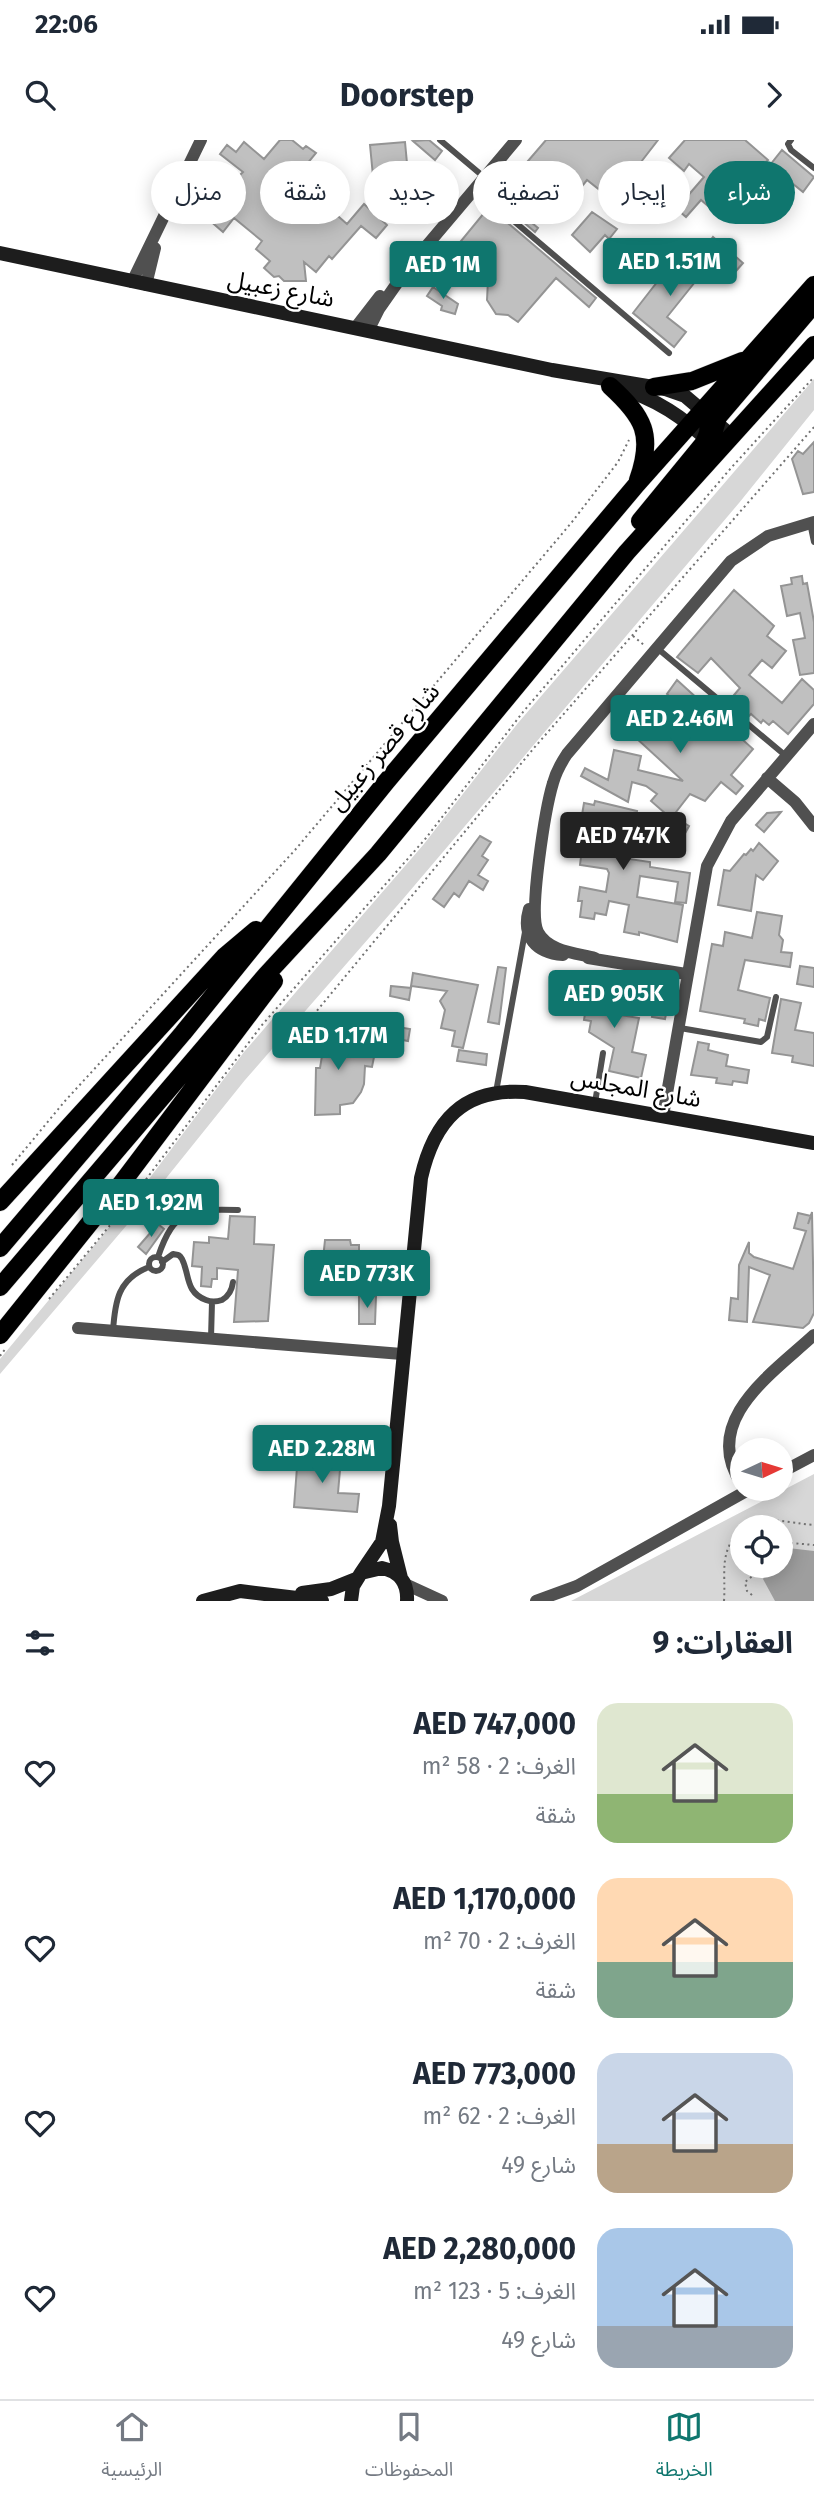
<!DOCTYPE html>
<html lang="ar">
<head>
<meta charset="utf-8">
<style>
	:root { --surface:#fff; --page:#f2f2f3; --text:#1f2937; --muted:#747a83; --line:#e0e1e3; --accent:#0f766e }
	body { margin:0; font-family:"Fira Sans","Noto Sans Arabic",sans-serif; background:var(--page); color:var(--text); direction:rtl; height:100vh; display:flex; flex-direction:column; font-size:26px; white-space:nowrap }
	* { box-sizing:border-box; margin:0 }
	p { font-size:23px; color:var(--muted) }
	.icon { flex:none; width:38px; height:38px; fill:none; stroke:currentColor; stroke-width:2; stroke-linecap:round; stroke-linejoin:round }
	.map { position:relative; height:1461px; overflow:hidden; direction:ltr }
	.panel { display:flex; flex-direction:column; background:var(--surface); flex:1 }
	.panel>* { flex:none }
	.banner { position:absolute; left:21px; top:21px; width:774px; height:63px; direction:rtl; display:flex; gap:14px }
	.needle { width:46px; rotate:86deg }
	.buttons { position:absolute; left:730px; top:1298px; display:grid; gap:14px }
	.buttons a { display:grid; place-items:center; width:63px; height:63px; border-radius:50%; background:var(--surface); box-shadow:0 4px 18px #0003; font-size:35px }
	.price { position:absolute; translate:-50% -60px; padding:0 16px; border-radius:7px; background:var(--accent); color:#fff; font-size:23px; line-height:46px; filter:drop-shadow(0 2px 4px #0008) }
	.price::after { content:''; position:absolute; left:50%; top:42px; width:21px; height:16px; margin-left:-10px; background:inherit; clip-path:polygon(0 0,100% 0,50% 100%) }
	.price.selected { background:#222; color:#fff }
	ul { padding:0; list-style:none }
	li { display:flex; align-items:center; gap:21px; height:175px; padding:0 21px }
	li span { display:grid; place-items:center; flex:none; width:196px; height:140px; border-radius:21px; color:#555 }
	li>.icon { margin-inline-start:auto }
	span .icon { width:84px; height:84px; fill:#fffc; stroke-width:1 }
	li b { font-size:30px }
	h2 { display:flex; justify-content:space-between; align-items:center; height:84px; padding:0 21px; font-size:30px }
	.tag { padding:0 24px; border-radius:32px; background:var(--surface); box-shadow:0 4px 18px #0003; font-size:24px; line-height:63px }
	.tag.selected { background:var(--accent); color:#fff }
	.status { display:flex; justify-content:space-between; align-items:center; height:49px; padding:0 35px; background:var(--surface); direction:ltr }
	.status svg { height:19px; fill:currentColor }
	header { display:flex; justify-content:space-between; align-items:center; height:91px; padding:0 21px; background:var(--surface); font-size:32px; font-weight:700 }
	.dock { display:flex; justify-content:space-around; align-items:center; height:98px; border-top:2px solid var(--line); background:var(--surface); font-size:19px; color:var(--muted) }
	.dock a { display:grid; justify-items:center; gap:4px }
	.dock .selected { color:var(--accent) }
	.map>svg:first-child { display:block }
	.green { fill:#d7d7d7; fill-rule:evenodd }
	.water { fill:#9e9e9e }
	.building { fill:#c0c0c0; stroke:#949494; stroke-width:2 }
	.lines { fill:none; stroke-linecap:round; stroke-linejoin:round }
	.primary-casing { stroke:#dbdbdb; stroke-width:19 }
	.path { stroke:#727272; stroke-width:2; stroke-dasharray:2 3.5; stroke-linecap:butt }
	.lane { stroke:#505050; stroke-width:6 }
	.street { stroke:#505050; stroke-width:12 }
	.secondary { stroke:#1d1d1d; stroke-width:14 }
	.primary { stroke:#000; stroke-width:18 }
	.labels { text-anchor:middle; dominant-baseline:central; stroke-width:5; stroke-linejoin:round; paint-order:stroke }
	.street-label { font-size:24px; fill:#000; stroke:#fff }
</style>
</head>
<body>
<div class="status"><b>22:06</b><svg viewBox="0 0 49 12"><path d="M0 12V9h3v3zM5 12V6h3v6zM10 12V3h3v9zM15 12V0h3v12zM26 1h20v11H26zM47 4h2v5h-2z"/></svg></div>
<header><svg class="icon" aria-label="forward" viewBox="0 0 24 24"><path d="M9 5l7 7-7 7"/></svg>Doorstep<svg class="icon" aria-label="search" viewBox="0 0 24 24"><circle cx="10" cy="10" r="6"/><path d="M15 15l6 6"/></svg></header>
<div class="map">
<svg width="814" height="1461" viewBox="0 0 814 1461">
	<rect width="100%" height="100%" fill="#fff"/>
	<!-- green -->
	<path class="green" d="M814,239V270L739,363L403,759L245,940L155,1052L0,1234V1219L149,1039L244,912L424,704L518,583Z
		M814,1334V1461H571ZM742,1388H780V1426H742Z"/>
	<!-- water -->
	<path class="water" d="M788,1408L814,1411V1461H775L763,1439L772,1426H780L781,1409Z"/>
	<!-- building -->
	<path class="building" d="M280,0H292L303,9L306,6L316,13L297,36L314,50L328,33L348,50L331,70L347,84L364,64L387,85L376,98L361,86L332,119L329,116L316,132L304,122L306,141H284L279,136L274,137L264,128L270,121L256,109L262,101L234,78L223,92L207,78L221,58L219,55L243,32L220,14L227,5L236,12L244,2L264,19Z
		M429,0L442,11L435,20L413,1Z
		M546,0H658L641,22L685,59L704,37L689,24L684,31L669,18L685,0H745L768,20L759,29L752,23L726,61L731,66L721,77L701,60L686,77L640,37L635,42L619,28L601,51L587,40L566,66L558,60L562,55L541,38L532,49L516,35Z
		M405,2L408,34L373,36L370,5Z
		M782,10L814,37L803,52L770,25Z
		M501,50L536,79L532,83L538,88L535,92L495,58Z
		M489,67L596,158L589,167L556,138L518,182L508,175L496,174L487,160L488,140L472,135L465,114L447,137L438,129Z
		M592,72L617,89L609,99L605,95L590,112L572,95Z
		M713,97L743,123L736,131L707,105Z
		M705,104L713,112L690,138L695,142L667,177L686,192L674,207L633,173L672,123L682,131Z
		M433,147L458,164L455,174L441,170L442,166L427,156Z
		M814,302V352L803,354L792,319L798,311L803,314Z
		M802,436L803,444L807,443L814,482V533L800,535L793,500L805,498L800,473L787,476L781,446L792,444L791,438Z
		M734,450L774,486L767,496L786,511L772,528L762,520L749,535L782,563L802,539L814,550V564L788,594L773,581L769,585L763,580L761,583L751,574L748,577L729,561L740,548L711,518L698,533L677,517Z
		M677,540L711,571L716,565L740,585L734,592L753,609L731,635L743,646L736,654L721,642L705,661L690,654L673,676L689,686L683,697L661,683L666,674L651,661L657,654L646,646L632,642L628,662L581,636L585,628L608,640L614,610L641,616L638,630L683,641L635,597L643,589L638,585L645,576L652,571L656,575L671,558L667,554Z
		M595,661L637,671L629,719L650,722V727L690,733L686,763L675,762L678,742L640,736L637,757L683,765L677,802L639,792V795L624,792L629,765L609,761L606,775L595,773L594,779L580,777L582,761H578L580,747L606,752L609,733L607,729L580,725L582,709L579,708L580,705L563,702L567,679L581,681L584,663L594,665Z
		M781,672L764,692L756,685L767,673Z
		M480,696L491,702L482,716L488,720L478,735L488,741L483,750L469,741L459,757L454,753L444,767L433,759Z
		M759,703L778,721L763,740L756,735L751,771L718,765L724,730L730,731L744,714L746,715L751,709L753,711Z
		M757,772L782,776L779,795L783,800L781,812L792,813L790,827L745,820L738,850L770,858L765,881L759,879L758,886L744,883L745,879L700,871L712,804L723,806L725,792L752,798Z
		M800,826L814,828V847L797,844Z
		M498,827L506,828L499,884L488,882Z
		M413,833L478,845L463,908L452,906L455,891L441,888L445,870L440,861L447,851L411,846Z
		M590,843L618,848L614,874L639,878L632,912L646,915L641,938L609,931L614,908L589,892L591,881L584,880Z
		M391,846L411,848L409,860L390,856Z
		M655,857L669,860L665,879L652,877Z
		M781,859L801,863L795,890L814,893V926L792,922L793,916L772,913Z
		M369,882L410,889L408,901L367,893Z
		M317,889L360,901L357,914L374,917L372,927L365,926L364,944L361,952L353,963L340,965V974L315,975L316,928H320L323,910L313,908Z
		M698,902L709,904L708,910L728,915L726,926L749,930L747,943L733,941L732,945L716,943L717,938L691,935Z
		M459,910L487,914L486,925L457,921Z
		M812,1072L814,1173L809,1183L803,1188L753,1182L770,1135L749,1127L747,1182L729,1180L731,1158L738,1159L739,1125L749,1102V1113L754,1117L793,1129L806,1091L794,1088L798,1073L811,1076L808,1084Z
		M230,1076L255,1077L254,1104L274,1105L268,1181L234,1182L238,1130L217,1128V1139H212L211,1147L201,1146L202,1127L192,1126L194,1102L209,1103V1097L228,1099Z
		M158,1084L164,1089L146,1114L138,1107Z
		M325,1100H350L351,1105H359V1121L348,1130H327L326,1134H315L314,1119H323Z
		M359,1156H376L375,1184H359Z
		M298,1314L341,1318L338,1353L359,1354L357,1372L294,1367Z"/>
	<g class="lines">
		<!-- primary casing -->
		<g class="primary-casing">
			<path id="primary" d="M610,246C644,277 654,295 638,340
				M654,247L692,241L742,221
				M719,310L713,294L718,277L814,164
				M640,381L704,303L708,293L709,283
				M0,1062L224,817L256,790
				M0,1108L183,893L386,642L637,344L814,145
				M0,1147L267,834L378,714L627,412L814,205
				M0,1195L121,1044L274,841"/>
		</g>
		<!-- path -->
		<path class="path" d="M633,496L644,505
			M296,896L534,608L814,287
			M12,1025L65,961L295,710L572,382L618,322L629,300
			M49,1159L126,1066L262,885L426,698L523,572L731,328L814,237
			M0,1216L6,1208
			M745,1388C770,1375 788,1383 814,1385
			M780,1402L814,1405
			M730,1405L738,1410
			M752,1455L747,1451L745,1442L765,1426
			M724,1461C726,1432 718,1411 742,1389"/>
		<!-- lane -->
		<path class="lane" d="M440,0L484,37
			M791,0L788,4L791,10L814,28
			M475,48L669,213
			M810,383L814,402
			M657,508L786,616
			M680,888L761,902L767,897L776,857
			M496,952L525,792
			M595,963L603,913
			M149 1124a7 7 0 1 1 14 0a7 7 0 1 1-14 0Z
			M158,1117C174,1069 190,1069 238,1070
			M162,1122L173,1114C178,1115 179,1114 182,1119C190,1135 185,1152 206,1160C211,1162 216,1162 222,1160C229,1156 232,1150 233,1142
			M113,1191C115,1161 118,1139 149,1127
			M211,1198L212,1162"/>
		<!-- street -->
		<path class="street" d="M132,142L201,0
			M146,145L155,108
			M356,187L380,156
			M369,189L379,169L407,129L516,0
			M767,638L795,662L814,686
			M529,769C521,797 536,813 563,815
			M588,818L686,834
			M595,818C575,813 548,811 538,792C528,773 546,666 553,643C556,632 561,623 567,614L731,421L768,396L814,382
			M663,976L707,726L731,681L814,584
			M78,1188L402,1214
			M780,1333L814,1315
			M742,1345C699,1281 773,1233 814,1195
			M405,1444L442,1461
			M536,1461L577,1446L750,1349"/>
		<!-- secondary -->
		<path class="secondary" d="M0,113L552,230L665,249L685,256L732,296
			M618,248C656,258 684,278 713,305
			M390,1385L392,1402L401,1438
			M361,1433L382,1402L389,1366L421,1038C434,981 463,948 525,952L814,1003
			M302,1453L331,1449L356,1439
			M203,1461L240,1451L322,1461
			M351,1461L353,1446L361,1433L382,1428C400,1432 408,1443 407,1461"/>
		<!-- primary -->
		<use href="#primary" class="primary"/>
	</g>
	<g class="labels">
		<!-- street labels -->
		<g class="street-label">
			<text transform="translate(281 149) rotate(11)">شارع زعبيل</text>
			<text transform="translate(384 607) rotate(-50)">شارع قصر زعبيل</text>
			<text transform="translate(636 948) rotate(10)">شارع المجلس</text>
		</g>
	</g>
</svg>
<div class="buttons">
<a><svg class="needle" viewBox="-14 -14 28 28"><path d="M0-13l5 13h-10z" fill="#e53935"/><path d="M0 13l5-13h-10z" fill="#747a83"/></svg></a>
<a><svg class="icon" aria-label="locate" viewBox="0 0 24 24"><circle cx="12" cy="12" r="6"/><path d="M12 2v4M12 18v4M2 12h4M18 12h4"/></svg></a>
</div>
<b class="price" style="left:670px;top:158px">AED 1.51M</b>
<b class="price" style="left:443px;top:161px">AED 1M</b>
<b class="price" style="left:680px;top:615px">AED 2.46M</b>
<b class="price selected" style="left:623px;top:732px">AED 747K</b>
<b class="price" style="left:614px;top:890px">AED 905K</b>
<b class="price" style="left:338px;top:932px">AED 1.17M</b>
<b class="price" style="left:151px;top:1099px">AED 1.92M</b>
<b class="price" style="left:367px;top:1170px">AED 773K</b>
<b class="price" style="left:322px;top:1345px">AED 2.28M</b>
<div class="banner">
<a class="tag selected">شراء</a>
<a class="tag">إيجار</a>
<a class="tag">تصفية</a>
<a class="tag">جديد</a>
<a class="tag">شقة</a>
<a class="tag">منزل</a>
</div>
</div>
<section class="panel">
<h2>العقارات: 9<svg class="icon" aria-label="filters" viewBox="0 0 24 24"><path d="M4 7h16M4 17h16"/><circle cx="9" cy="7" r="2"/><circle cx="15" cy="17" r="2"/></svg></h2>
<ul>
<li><span style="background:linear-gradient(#dfe7d0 65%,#8fb573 0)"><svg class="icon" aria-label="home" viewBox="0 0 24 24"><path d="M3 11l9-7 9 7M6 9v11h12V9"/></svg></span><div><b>AED 747,000</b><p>الغرف: 2 · 58 m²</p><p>شقة</p></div><svg class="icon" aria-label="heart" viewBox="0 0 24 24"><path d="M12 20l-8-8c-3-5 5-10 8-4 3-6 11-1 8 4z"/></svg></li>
<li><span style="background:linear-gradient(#ffd9b3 60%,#7fa58c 0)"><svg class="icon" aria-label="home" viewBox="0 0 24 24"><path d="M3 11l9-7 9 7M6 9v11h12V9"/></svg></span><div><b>AED 1,170,000</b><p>الغرف: 2 · 70 m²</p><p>شقة</p></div><svg class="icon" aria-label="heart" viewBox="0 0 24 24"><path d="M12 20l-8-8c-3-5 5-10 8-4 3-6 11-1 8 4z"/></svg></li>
<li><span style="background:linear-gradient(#c9d6e8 65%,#b9a48a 0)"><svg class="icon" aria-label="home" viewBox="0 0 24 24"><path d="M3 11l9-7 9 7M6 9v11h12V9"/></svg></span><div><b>AED 773,000</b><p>الغرف: 2 · 62 m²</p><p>شارع 49</p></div><svg class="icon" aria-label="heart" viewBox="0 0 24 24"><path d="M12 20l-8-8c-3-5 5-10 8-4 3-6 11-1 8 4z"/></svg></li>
<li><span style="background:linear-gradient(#a9c7e8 70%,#9aa5b1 0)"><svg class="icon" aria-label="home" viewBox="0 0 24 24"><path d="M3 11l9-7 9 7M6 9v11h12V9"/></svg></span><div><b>AED 2,280,000</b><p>الغرف: 5 · 123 m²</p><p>شارع 49</p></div><svg class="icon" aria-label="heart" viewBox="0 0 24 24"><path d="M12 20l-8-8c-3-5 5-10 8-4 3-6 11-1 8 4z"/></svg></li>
</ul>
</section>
<nav class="dock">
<a class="selected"><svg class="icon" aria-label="map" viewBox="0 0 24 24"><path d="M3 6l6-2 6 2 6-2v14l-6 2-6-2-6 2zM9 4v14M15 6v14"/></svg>الخريطة</a>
<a><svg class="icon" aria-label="saved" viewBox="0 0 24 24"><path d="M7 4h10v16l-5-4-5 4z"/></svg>المحفوظات</a>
<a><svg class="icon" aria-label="home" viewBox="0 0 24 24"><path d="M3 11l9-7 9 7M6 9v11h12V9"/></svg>الرئيسية</a>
</nav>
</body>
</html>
